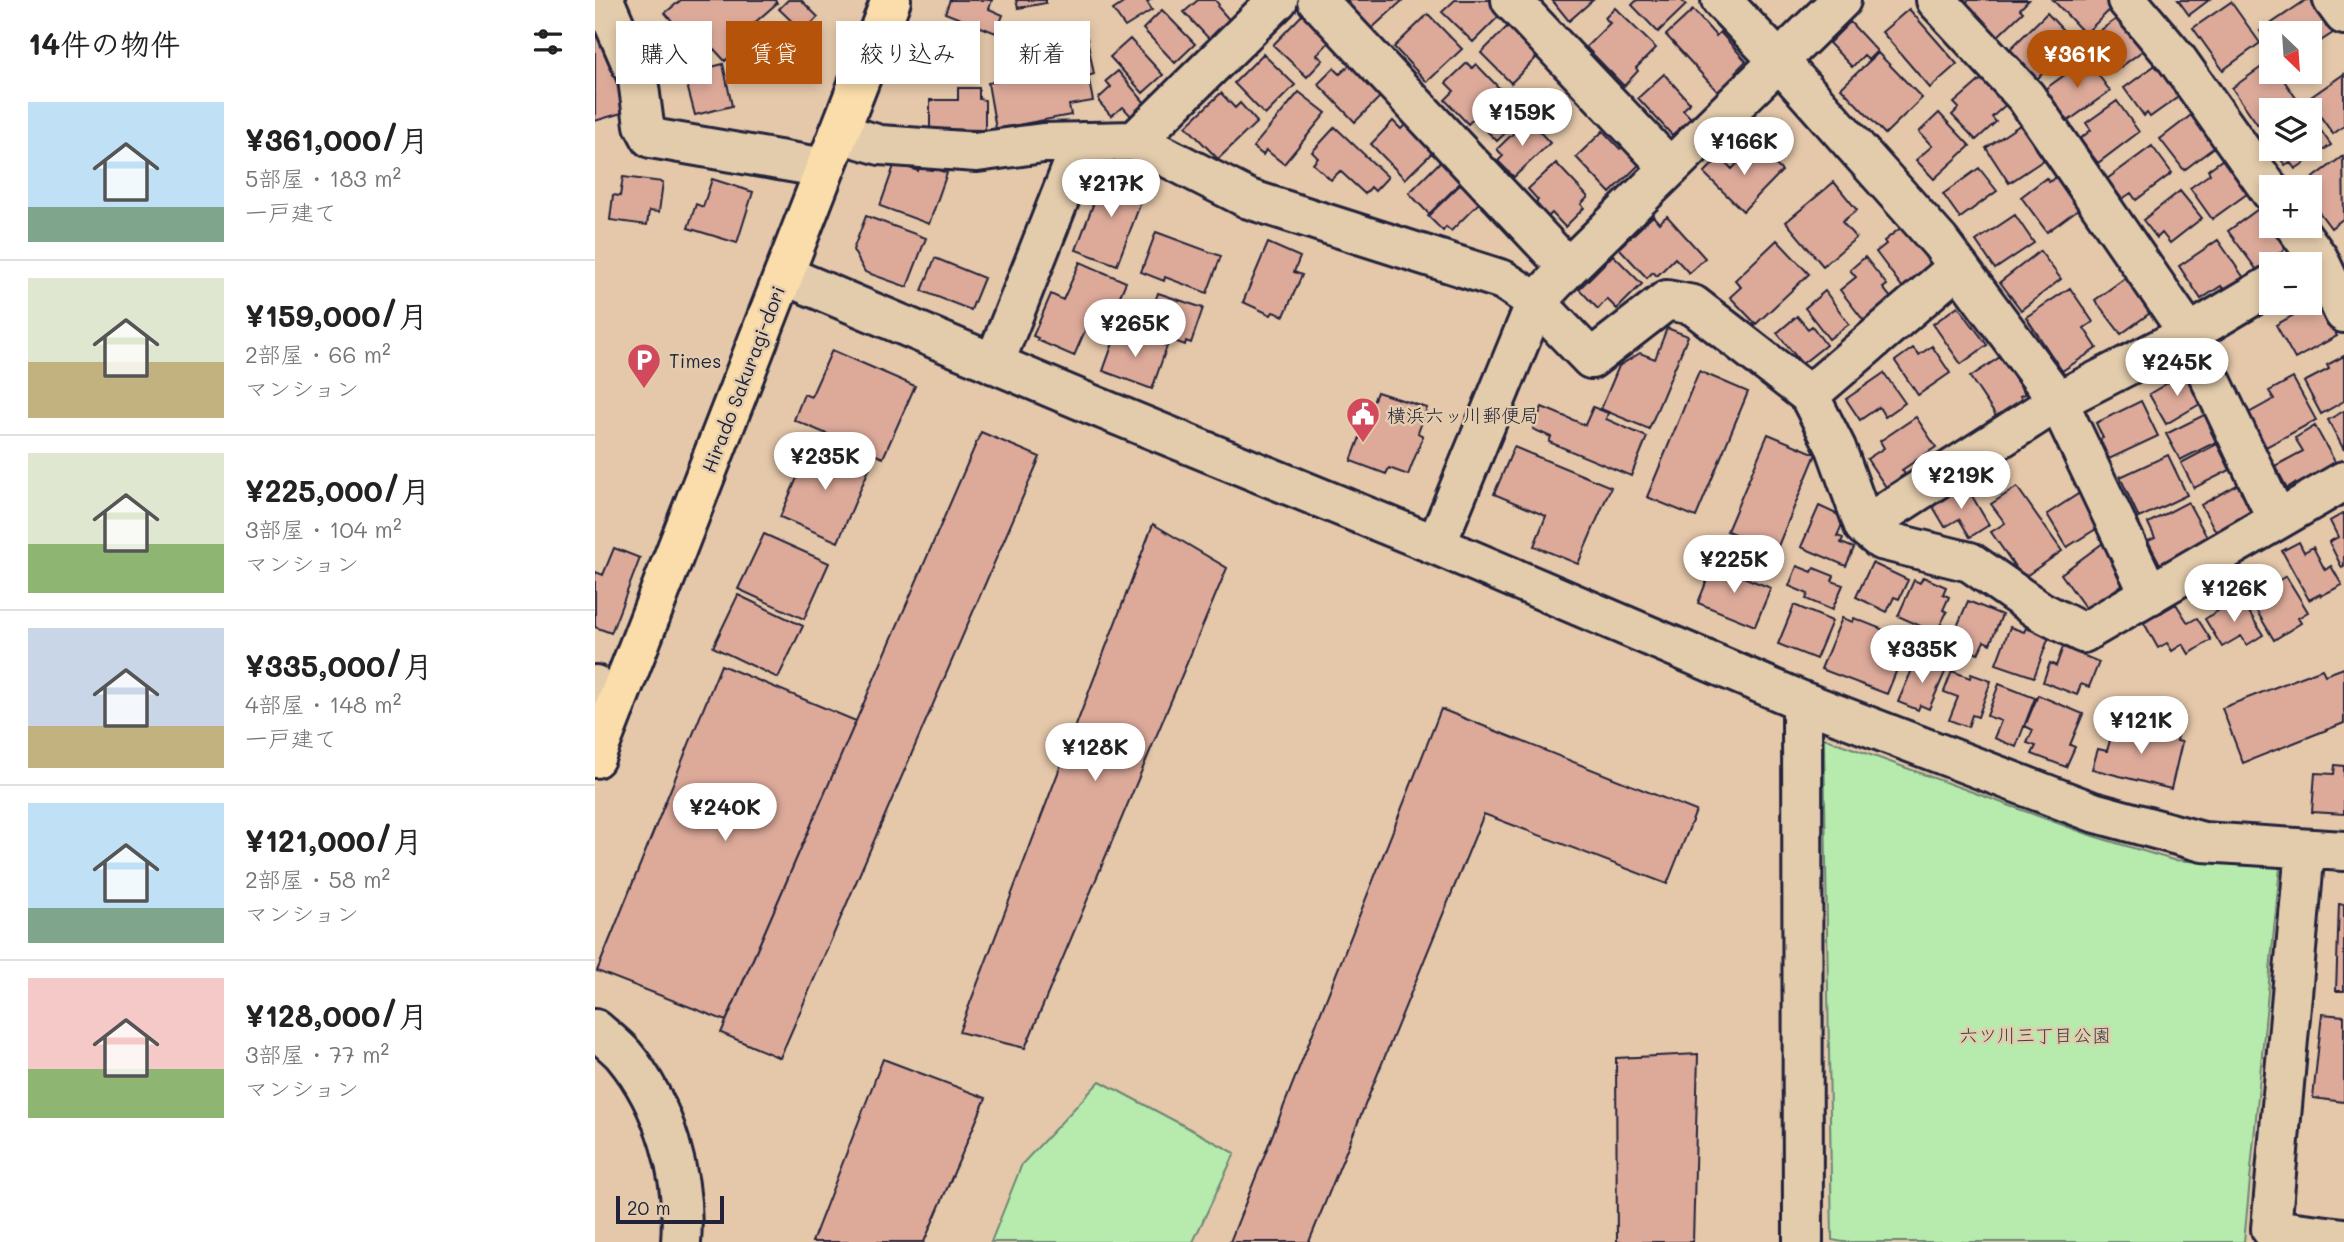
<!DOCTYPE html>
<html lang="ja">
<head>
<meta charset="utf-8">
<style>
	:root { --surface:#fff; --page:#f2f2f2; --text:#222; --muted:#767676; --line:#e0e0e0; --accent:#b45309 }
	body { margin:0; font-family:Mali,"Klee One",sans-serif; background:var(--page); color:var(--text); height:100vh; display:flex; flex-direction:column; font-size:26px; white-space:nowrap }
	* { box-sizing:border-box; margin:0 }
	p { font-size:23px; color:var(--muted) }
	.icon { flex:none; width:38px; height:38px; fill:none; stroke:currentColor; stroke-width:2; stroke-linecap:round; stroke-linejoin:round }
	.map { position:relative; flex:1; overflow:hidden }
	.panel { display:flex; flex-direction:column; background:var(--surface); width:595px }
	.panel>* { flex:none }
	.hud { position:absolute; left:21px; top:21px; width:665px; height:63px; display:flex; gap:14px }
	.needle { width:46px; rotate:155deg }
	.buttons { position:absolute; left:1664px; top:21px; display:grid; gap:14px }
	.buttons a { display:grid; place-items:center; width:63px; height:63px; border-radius:0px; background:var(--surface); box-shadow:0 4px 10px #0003; font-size:35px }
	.scale { position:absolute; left:21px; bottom:18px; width:108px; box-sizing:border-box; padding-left:7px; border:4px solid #22223b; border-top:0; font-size:19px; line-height:24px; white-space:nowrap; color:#22223b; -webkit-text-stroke:5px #e3ccac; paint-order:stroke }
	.price { position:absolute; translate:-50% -60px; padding:0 16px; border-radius:24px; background:#fff; color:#222; font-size:23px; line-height:46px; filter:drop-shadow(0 2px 4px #0008) }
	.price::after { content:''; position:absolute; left:50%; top:42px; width:21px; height:16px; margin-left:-10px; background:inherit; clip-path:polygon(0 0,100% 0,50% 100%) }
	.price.active { background:var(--accent); color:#fff }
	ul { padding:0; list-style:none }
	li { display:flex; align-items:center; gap:21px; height:175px; padding:0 28px }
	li+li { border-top:2px solid var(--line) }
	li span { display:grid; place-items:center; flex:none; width:196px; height:140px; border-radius:0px; color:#555 }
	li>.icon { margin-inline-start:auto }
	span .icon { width:84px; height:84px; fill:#fffc; stroke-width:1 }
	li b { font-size:30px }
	h2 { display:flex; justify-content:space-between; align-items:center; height:84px; padding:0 28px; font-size:30px }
	.chip { padding:0 24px; border-radius:0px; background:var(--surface); box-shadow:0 4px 10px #0003; font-size:24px; line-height:63px }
	.chip.active { background:var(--accent); color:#fff }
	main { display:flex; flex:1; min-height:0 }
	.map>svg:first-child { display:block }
	.green { fill:#b6ebad; stroke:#6c8674; stroke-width:2 }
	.building { fill:#ddaa9a; stroke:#22223b; stroke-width:2 }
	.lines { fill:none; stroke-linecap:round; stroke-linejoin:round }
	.minor-casing { stroke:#22223b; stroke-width:44 }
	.major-casing { stroke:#22223b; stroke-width:44 }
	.minor { stroke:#e3ccac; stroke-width:38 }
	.major { stroke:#fbddab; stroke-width:38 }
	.labels { text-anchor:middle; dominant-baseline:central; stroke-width:5; stroke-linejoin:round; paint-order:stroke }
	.poi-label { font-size:19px; fill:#22223b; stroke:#e3ccac; text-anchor:start }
	.street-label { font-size:19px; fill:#22223b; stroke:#e3ccac }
	.park-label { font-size:19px; fill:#38404c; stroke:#e3ccac }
</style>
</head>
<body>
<main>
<section class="panel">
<h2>14件の物件<svg class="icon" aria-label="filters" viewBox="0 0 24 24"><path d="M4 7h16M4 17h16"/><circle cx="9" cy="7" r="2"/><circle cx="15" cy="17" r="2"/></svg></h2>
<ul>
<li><span style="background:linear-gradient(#bfe0f5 75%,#7fa58c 0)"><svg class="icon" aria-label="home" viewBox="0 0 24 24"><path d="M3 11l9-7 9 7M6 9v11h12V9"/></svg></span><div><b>¥361,000/月</b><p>5部屋 · 183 m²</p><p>一戸建て</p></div></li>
<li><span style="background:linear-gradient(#dfe7d0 60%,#c2b280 0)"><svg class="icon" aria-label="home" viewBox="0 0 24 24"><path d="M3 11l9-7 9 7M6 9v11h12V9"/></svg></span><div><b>¥159,000/月</b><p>2部屋 · 66 m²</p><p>マンション</p></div></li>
<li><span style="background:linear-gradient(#dfe7d0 65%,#8fb573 0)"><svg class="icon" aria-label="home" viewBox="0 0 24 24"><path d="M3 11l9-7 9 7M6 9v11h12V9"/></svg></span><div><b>¥225,000/月</b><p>3部屋 · 104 m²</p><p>マンション</p></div></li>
<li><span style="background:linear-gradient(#c9d6e8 70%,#c2b280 0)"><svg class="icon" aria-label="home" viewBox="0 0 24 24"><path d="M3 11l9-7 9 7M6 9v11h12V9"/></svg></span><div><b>¥335,000/月</b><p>4部屋 · 148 m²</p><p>一戸建て</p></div></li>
<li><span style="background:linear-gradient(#bfe0f5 75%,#7fa58c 0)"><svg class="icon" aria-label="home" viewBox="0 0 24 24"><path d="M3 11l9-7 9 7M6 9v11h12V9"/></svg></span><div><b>¥121,000/月</b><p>2部屋 · 58 m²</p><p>マンション</p></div></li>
<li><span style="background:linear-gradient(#f6c9c9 65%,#8fb573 0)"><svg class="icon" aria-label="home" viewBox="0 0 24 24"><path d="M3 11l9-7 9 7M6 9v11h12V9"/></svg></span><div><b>¥128,000/月</b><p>3部屋 · 77 m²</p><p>マンション</p></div></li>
</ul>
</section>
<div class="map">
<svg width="1749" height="1242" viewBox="0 0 1749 1242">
	<rect width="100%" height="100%" fill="#e5c8aa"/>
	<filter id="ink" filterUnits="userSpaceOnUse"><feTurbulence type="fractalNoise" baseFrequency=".0143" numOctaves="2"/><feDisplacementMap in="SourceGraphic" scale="14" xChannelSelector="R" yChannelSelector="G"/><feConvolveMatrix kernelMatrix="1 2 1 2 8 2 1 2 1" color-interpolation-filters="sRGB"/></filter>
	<g filter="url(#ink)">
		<!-- green -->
		<path class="green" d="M1229,738L1498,836L1578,860L1685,867L1649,1242H1248L1237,1240Z
			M505,1081L640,1153L598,1242H396L427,1164Z"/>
		<!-- building -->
		<path class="building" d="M86,0H180L182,3L148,33L154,39L130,61L119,49L107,56L70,13Z
			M193,0H206L223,17L208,32L184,9Z
			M355,0H397L394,9L408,15L401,33L350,13Z
			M421,0H451V3L423,8Z
			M529,0H555L552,2L557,10L530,27L518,10L530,2Z
			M603,0H620L624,5L623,7L638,24L618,43L589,12Z
			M751,0H808L776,29Z
			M860,0H905L912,8L878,42L847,12Z
			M957,0H998L974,21Z
			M1042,0H1086L1091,5L1063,32L1037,5Z
			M1374,0H1434L1425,9L1428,12L1401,38L1369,4Z
			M1458,0H1525L1490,34Z
			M1583,0H1614L1594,15Z
			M1711,0H1720L1741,31L1715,48V33H1676V48L1665,31Z
			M1636,2L1665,43L1628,70L1598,28Z
			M0,5L33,111L0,121Z
			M1538,7L1562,40L1519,72L1495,38Z
			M1020,8L1061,48L1041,68L1043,71L1029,86L991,47L1015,23L1010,18Z
			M1314,9L1362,64L1335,88L1287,32Z
			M567,10L600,44L580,63L548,29Z
			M1098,10L1121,36L1125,32L1151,61L1141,71L1144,73L1123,92L1071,35Z
			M1452,13L1479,42L1442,79L1433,70L1430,73L1411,53Z
			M708,14L735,41L722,55L728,60L712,77L678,45Z
			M833,14L867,49L832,82L799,47Z
			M918,21L948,51L916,83L886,53Z
			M1255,22L1282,51L1273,60L1269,55L1257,67L1234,43Z
			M492,38L499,74L493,76L498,101L474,105L476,115L401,129L393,83L452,72L447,47Z
			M535,39L568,75L548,93L515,57Z
			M1283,53L1327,98L1290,134L1246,88Z
			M668,54L700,85L670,115L639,83Z
			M762,58L788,94L760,122L723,84L739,68L745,74Z
			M1570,58L1593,90L1555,117L1552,113L1549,116L1529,88Z
			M1492,59L1515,91L1473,121L1450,89Z
			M1675,61L1676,72H1683L1701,98L1683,110H1676V115L1663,125L1637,88Z
			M872,63L877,68L881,64L907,91L873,124L850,100L859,91L851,83Z
			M128,64L137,106L100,115L89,74Z
			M523,71L550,103L551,109L543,116H536L528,107L516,116L504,102V98L516,87L511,81Z
			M1069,74L1095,103L1088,110L1096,118L1077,135L1043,98Z
			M1749,74V126L1738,134L1713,99Z
			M1390,76L1414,102L1397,117L1401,122L1381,140L1357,115L1364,108L1359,103Z
			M363,88H384V99L390,100V130L335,129V100H363Z
			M704,92L731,113L689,164L671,150L668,155L658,147Z
			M626,93L640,108L645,103L662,122L623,159L591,126Z
			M913,96L931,113L902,141L885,124Z
			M1522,101L1544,132L1503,163L1485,139L1496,130L1491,123Z
			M1604,109L1625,143L1589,170L1565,139Z
			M1344,113L1375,146L1339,179L1321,160L1337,146L1324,132Z
			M1715,115L1736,145L1700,169L1695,162L1690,165L1678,149H1715Z
			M933,119L955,143L919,177L903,161L908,156L902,149Z
			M798,121L806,129L813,122L840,150L810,179L776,144Z
			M1431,121L1455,156L1414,183L1391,148Z
			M740,127L793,177L780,191L776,187L770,194L745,171L736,180L718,164L723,158L717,152Z
			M1008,131L1025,149L1030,145L1047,162L1015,193L981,157Z
			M1160,145L1187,171L1148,211L1109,173L1125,157L1137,169Z
			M1557,146L1577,173L1541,200L1536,193L1527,199L1512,179Z
			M851,156L872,176L834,214L814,193Z
			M1748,156L1749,218L1736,228L1715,200V187H1706Z
			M1631,157L1656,191L1617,219L1595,188L1615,174L1613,170Z
			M300,163L323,171L326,164L352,173L334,224L285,206Z
			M961,163L993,197L986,204L989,208L970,227L957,213L952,218L939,204L943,200L933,189Z
			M1384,168L1402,191L1365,218L1348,194Z
			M1468,172L1486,207L1452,232L1426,197L1451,178L1454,182Z
			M510,173L551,189L522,265L481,250Z
			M28,177L68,182L64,212L54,211L52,225L15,220L18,195L25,196Z
			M873,177L891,196L856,231L851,227L848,231L833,216Z
			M117,179L158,192L142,243L93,228L101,204L108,207Z
			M1239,182L1262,210L1247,222L1261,238L1228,266L1191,222Z
			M1585,191L1607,218L1575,243L1567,233L1562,238L1548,220Z
			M1673,202L1676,206V226H1691L1702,240L1662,270L1633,231Z
			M1420,215L1439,243L1400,269L1381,241Z
			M271,216L331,238L312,287L270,272L258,250Z
			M1058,216L1064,223L1072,216L1110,258L1094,273L1080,258L1062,276L1058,272L1052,278L1024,248Z
			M1308,226L1337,266L1308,288L1281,252L1291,244L1289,241Z
			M561,232L626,256L612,293L570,277L569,281L546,272Z
			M1182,240L1214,274L1161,324L1135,297L1146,287L1140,280Z
			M1623,240L1649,278L1629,291L1626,286L1606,299L1584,266Z
			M673,243L705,257L699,272L707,275L689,316L678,312L676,315L648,302Z
			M1445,251L1466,279L1426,310L1405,282Z
			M1018,255L1047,284L1022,309L1012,299L1003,309L984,289Z
			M1270,257L1292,285L1288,288L1297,299L1269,321L1245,290L1261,277L1255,270Z
			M340,258L389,278L376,310L327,291Z
			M485,262L531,282L512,326L495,319L479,356L442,340L443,338L438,336L456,294L468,300Z
			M1541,270L1566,305L1526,334L1500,300Z
			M1475,288L1498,322L1489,328L1502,348L1467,371L1431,317Z
			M1230,291L1254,324L1234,339L1210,308Z
			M563,293L608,308L596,343L591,341L590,345L550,330Z
			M1720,303L1729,319L1733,317L1742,336L1700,359L1681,325Z
			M1363,306L1392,345L1366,364L1338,324Z
			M1202,316L1213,329L1217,326L1231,345L1207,364L1182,333Z
			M1072,328L1093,336L1054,429L1006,409L1024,366L1045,353L1060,359Z
			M523,329L572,346L557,389L508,371Z
			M1337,346L1355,373L1323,395L1300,361L1318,348L1324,355Z
			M237,350L320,386L288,458L199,420L209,394L216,397Z
			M1749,356V401L1726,414L1709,382L1734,369L1732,365Z
			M1405,357L1430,394L1425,396L1429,401L1403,419L1375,377Z
			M1104,371L1153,392L1101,517L1052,497Z
			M1593,371L1610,401L1571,424L1554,394Z
			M1289,373L1310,403L1290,417L1284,407L1265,420L1251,399Z
			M1698,378L1721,420L1671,447L1652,414L1679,399L1674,391Z
			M782,392L832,408L823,433L828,436L813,475L794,468L791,474L756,461Z
			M1546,401L1563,436L1514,459L1505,439L1508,438L1501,423Z
			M947,407L990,425L998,407L1013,413L1011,419L1052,437L1036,476L954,442L956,437L938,429Z
			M1749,411V450L1733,420Z
			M1613,413L1621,429L1616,432L1621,442L1585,460L1571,434Z
			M1321,417L1341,447L1307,470L1310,474L1291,487L1272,459L1289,448L1285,441Z
			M1720,426L1744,469L1704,491L1700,483L1692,488L1680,466L1708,451L1700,438Z
			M386,432L445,457L185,1058L126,1033Z
			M1173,434L1221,454L1181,551L1132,531Z
			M217,443L275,467L243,542L185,517Z
			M1622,444L1635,470L1599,488L1586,463Z
			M919,447L1016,487L983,564L939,546L951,516L899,494Z
			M1573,455L1592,495L1544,518L1525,477Z
			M1649,481L1665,510L1625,539L1606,505Z
			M1370,484L1394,525L1375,537L1364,519L1350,527L1337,505Z
			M1422,487L1467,551L1428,578L1396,532L1410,523L1396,504Z
			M1488,491L1509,524L1472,547L1452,514Z
			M1593,502L1613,539L1565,564L1553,541L1560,538L1553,523Z
			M1224,506L1250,518L1242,536L1248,538L1246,543L1259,548L1251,566L1206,547Z
			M1749,513V567L1747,568L1734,542L1743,537L1735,521Z
			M558,524L632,568L430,1048L364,1032Z
			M169,534L234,563L209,619L143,589Z
			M1704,542L1709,552L1718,547L1730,570L1736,566L1747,585L1726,596L1725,594L1714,600L1687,551Z
			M1508,543L1535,579L1492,610L1466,574Z
			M19,548L45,558L16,633L0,627V575L1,572L8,575Z
			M1277,563L1313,580L1304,599L1299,597L1292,612L1261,597Z
			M1118,565L1176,588L1160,626L1103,603Z
			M1202,566L1217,572L1219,568L1239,576L1237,581L1248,585L1237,610L1211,599L1213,594L1194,586Z
			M1691,576L1713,612L1703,618L1706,623L1679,640L1654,598Z
			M1328,577L1351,587L1348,594L1354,597L1348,610L1352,612L1341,633L1303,616L1319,580L1325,583Z
			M143,595L208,626L183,678L118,647Z
			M1645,597L1668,635L1652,645L1646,636L1627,647L1610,619Z
			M1373,601L1407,615L1395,644L1389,641L1383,654L1355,643Z
			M1581,604L1593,623L1602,618L1616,640L1594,654L1588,644L1577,651L1572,643L1563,648L1549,623Z
			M1199,605L1237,621L1221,659L1183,644Z
			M1247,618L1258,622L1259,618L1314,640L1292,694L1226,669Z
			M1415,627L1429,632L1431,628L1454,637L1439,677L1401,664Z
			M1468,647L1504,662L1494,687L1486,684L1482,695L1448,682L1455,663L1461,666Z
			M1322,658L1351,670L1334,709L1325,705L1323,710L1303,702Z
			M126,665L261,721L131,1021L2,971Z
			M1749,668V723L1648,763L1627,708L1727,669L1730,675Z
			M1357,671L1375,678L1376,674L1396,681L1383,717L1377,715L1373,727L1354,720L1363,697L1349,692Z
			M1404,684L1440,698L1421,747L1399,738L1406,721L1392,716Z
			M1443,695L1488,714L1475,745L1480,747L1471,767L1437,754L1441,746L1432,743L1438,730L1430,726Z
			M846,709L1101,811L1072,884L889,814L714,1242H635Z
			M1519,726L1546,733L1547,727L1583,736L1582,741L1587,742L1576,789L1497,769L1503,749L1512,751Z
			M1740,765L1749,766V814L1717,812L1720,773L1739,774Z
			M1744,904L1749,905V991H1741Z
			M1727,1014L1749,1016V1102L1718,1098Z
			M1103,1054L1098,1242H1022L1021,1058Z
			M288,1059L391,1098L329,1242H217Z"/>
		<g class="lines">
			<!-- minor casing -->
			<g class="minor-casing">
				<path id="minor" d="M9,0L43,79L49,125L56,138L230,168
					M722,0L973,268
					M916,0L1075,168
					M1126,0L1184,61L1345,242L1463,401L1555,595
					M1341,0L1431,97L1594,334L1682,519
					M1532,0L1581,58L1676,192
					M1738,0L1749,15
					M244,133L285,145L382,152L448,143L540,141L654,199L908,280L941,302L996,359L1072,300L1098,305L1214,395L1241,448L1269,526L1286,540L1375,562L1445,611L1488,633L1749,481
					M540,141L683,0
					M1700,226L1723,258L1749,313
					M189,275L500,406L841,545L1207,701L1498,812L1608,842L1749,851
					M399,364L487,142
					M1214,395L1363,267
					M1269,526L1463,401L1594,334L1676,285
					M841,545L941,302L973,268L1246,0
					M0,685L21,705
					M1207,701L1208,1242
					M1710,849L1676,1229L1749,1238
					M0,1029C9,1037 20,1045 28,1054C70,1104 91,1178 86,1242"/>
			</g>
			<!-- major casing -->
			<g class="major-casing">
				<path id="major" d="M0,758L296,0"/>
			</g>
			<!-- minor -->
			<use href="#minor" class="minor"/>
			<!-- major -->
			<use href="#major" class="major"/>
		</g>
	</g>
	<!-- icons -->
	<defs>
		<g id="parking-pin" transform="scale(1.75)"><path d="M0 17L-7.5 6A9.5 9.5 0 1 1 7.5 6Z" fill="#d1495b" stroke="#e3ccac"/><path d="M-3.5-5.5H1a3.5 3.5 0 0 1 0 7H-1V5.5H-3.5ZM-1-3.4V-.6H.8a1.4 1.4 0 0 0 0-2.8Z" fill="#fff"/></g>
		<g id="civic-pin" transform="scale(1.75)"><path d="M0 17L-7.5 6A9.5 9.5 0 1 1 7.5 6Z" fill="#d1495b" stroke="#e3ccac"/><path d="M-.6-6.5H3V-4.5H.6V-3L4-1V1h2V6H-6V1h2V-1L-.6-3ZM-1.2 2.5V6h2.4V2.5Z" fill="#fff"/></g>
	</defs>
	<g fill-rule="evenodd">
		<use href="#parking-pin" x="49" y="360"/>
		<use href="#civic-pin" x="768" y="414"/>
	</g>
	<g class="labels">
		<!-- poi labels -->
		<g class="poi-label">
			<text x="74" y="360">Times</text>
			<text x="792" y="414">横浜六ッ川郵便局</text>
		</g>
		<!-- street labels -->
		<g class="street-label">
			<text transform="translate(148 379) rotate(-69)">Hirado Sakuragi-dori</text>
		</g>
		<!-- park labels -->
		<g class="park-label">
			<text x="1440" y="1034">六ツ川三丁目公園</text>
		</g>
	</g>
</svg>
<div class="buttons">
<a><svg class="needle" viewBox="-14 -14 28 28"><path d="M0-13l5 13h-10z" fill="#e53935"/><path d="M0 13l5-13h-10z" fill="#767676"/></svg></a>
<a><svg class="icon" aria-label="layers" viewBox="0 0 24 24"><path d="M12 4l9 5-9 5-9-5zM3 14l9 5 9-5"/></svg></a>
<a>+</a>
<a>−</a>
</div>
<div class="scale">20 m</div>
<b class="price active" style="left:1482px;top:90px">¥361K</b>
<b class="price" style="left:927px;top:148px">¥159K</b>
<b class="price" style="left:1149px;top:177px">¥166K</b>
<b class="price" style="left:516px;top:219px">¥217K</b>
<b class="price" style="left:540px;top:359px">¥265K</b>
<b class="price" style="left:1582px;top:398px">¥245K</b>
<b class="price" style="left:230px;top:492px">¥235K</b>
<b class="price" style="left:1366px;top:511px">¥219K</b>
<b class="price" style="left:1139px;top:595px">¥225K</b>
<b class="price" style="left:1639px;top:624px">¥126K</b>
<b class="price" style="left:1327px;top:685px">¥335K</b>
<b class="price" style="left:1546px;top:756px">¥121K</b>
<b class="price" style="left:500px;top:783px">¥128K</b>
<b class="price" style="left:130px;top:843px">¥240K</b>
<div class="hud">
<a class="chip">購入</a>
<a class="chip active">賃貸</a>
<a class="chip">絞り込み</a>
<a class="chip">新着</a>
</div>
</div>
</main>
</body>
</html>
